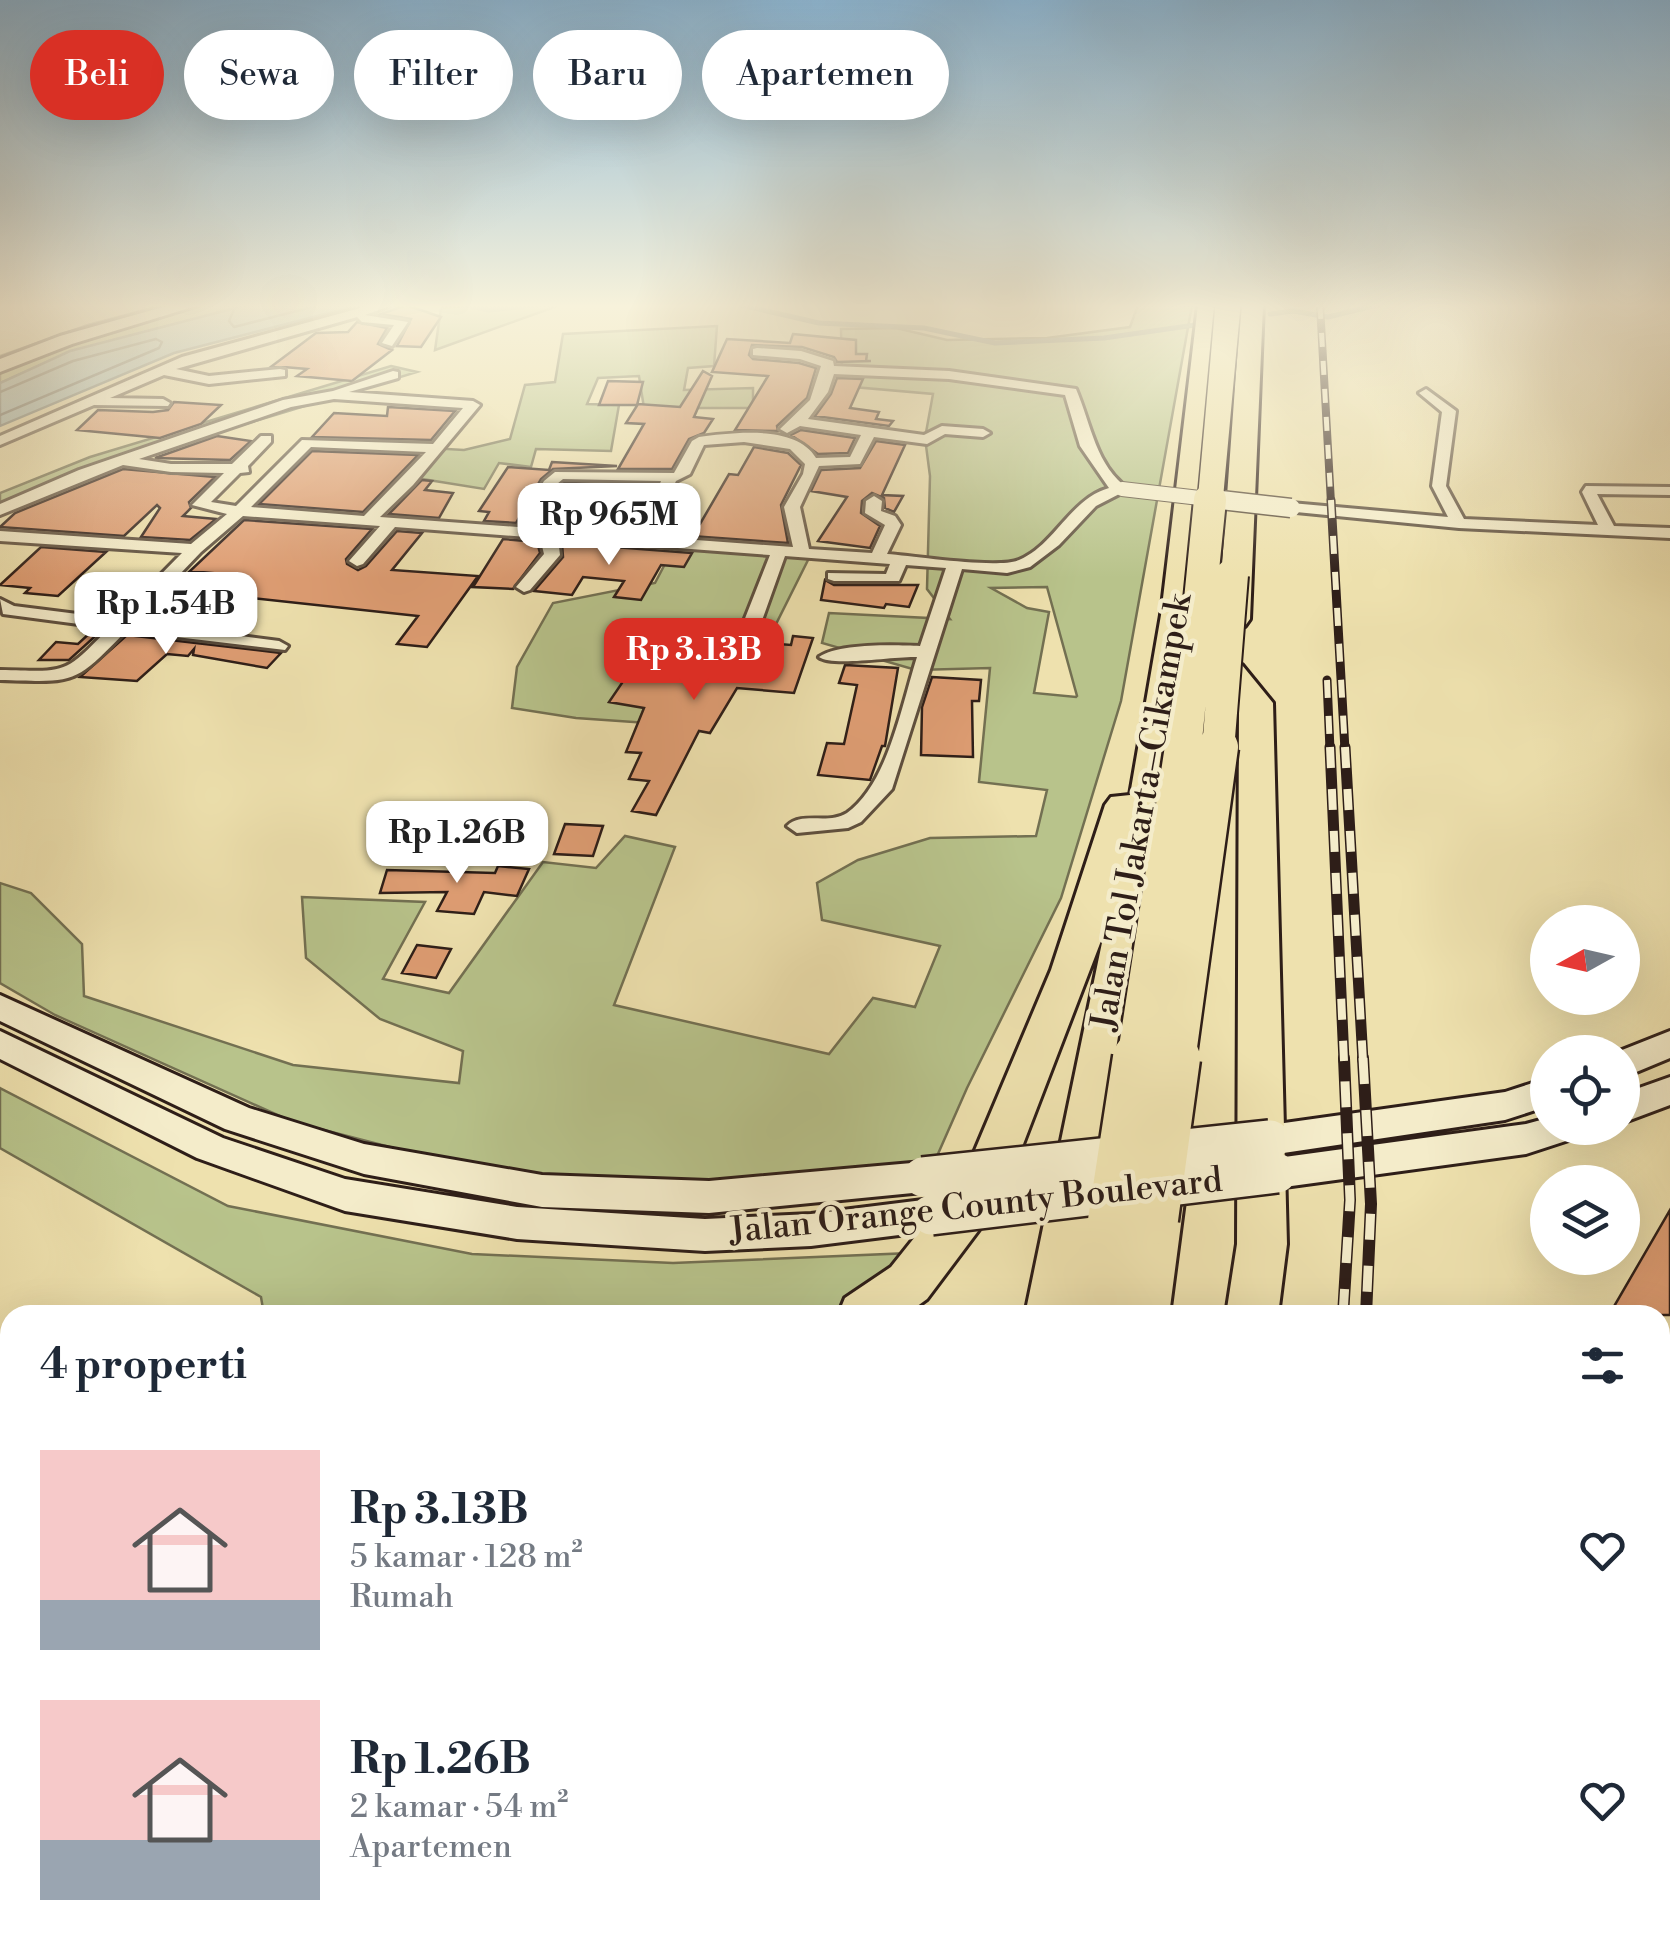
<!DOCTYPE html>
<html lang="id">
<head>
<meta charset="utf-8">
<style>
	:root { --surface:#fff; --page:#f2f2f3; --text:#1f2937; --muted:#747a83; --accent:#d93025 }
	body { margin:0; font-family:"Libre Bodoni",serif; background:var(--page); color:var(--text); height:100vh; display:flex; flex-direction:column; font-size:38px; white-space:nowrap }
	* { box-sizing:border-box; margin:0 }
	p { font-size:32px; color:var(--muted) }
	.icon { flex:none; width:55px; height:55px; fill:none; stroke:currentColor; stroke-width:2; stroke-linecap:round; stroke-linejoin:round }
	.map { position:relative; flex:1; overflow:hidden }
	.sheet { position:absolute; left:0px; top:1305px; width:1670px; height:640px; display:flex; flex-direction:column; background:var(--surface); border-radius:30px 30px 0 0; box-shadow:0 10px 40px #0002 }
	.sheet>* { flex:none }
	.banner { position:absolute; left:30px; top:30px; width:1000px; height:90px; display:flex; gap:20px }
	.needle { width:65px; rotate:262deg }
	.controls { position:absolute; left:1530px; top:905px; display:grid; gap:20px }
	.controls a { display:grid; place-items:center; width:110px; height:110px; border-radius:50%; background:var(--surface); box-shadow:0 10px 40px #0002; font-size:50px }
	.price { position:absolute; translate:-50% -85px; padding:0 22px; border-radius:20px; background:#fff; color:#222; font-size:32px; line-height:65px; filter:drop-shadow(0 2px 5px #0008) }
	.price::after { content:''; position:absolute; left:50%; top:60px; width:30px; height:22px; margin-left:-15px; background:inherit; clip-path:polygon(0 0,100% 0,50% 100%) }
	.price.current { background:var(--accent); color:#fff }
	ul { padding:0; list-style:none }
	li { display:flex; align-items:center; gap:30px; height:250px; padding:0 40px }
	li span { display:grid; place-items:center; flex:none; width:280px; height:200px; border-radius:0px; color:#555 }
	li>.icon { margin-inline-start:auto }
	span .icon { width:120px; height:120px; fill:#fffc; stroke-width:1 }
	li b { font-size:42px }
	h2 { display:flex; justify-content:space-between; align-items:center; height:120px; padding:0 40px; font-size:42px }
	.tag { padding:0 35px; border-radius:45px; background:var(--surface); box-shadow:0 10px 40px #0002; font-size:35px; line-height:90px }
	.tag.current { background:var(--accent); color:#fff }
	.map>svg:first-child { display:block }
	.green { fill:#b8c38b; stroke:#737052; stroke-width:2.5; fill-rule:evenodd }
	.water { fill:#a0bab7; stroke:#727c77; stroke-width:2.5 }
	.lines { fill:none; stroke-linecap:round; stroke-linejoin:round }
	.shore { stroke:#676c68; stroke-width:2.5 }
	.stream { stroke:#727c77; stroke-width:5 }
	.building { fill:#de9d73; stroke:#2e1e18; stroke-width:2.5 }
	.minor-casing { stroke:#5e4f3e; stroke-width:6 }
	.secondary-casing { stroke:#2e1e18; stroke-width:6 }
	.motorway-casing { stroke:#2e1e18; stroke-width:6 }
	.minor { fill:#f4ecca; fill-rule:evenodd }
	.secondary { fill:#f4ecca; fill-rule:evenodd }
	.motorway { fill:#eee1ae; fill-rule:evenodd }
	.rail-far4-casing { stroke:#2e1e18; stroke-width:8 }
	.rail-far3-casing { stroke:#2e1e18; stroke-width:9 }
	.rail-far2-casing { stroke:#2e1e18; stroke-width:11 }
	.rail-far1-casing { stroke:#2e1e18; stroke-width:12 }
	.rail-casing { stroke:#2e1e18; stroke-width:15 }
	.rail-far4 { stroke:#f4ecca; stroke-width:5; stroke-dasharray:14; stroke-linecap:butt }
	.rail-far3 { stroke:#f4ecca; stroke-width:6; stroke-dasharray:18; stroke-linecap:butt }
	.rail-far2 { stroke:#f4ecca; stroke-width:8; stroke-dasharray:21; stroke-linecap:butt }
	.rail-far1 { stroke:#f4ecca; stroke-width:9; stroke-dasharray:26; stroke-linecap:butt }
	.rail { stroke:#f4ecca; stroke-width:11; stroke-dasharray:34; stroke-linecap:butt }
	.minor-bridge-far1-casing { stroke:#5e4f3e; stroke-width:16; stroke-linecap:butt }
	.minor-bridge-casing { stroke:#5e4f3e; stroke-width:21; stroke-linecap:butt }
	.secondary-bridge-casing { stroke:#2e1e18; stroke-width:44; stroke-linecap:butt }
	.motorway-bridge-far3-casing { stroke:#2e1e18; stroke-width:28; stroke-linecap:butt }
	.motorway-bridge-far2-casing { stroke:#2e1e18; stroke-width:36; stroke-linecap:butt }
	.motorway-bridge-far1-casing { stroke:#2e1e18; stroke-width:45; stroke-linecap:butt }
	.motorway-bridge-casing { stroke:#2e1e18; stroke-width:55; stroke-linecap:butt }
	.minor-bridge-far1 { stroke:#f4ecca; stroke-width:14 }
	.minor-bridge { stroke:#f4ecca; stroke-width:18 }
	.secondary-bridge { stroke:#f4ecca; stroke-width:39 }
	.motorway-bridge-far3 { stroke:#eee1ae; stroke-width:25 }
	.motorway-bridge-far2 { stroke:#eee1ae; stroke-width:32 }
	.motorway-bridge-far1 { stroke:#eee1ae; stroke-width:40 }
	.motorway-bridge { stroke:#eee1ae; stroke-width:50 }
	.labels { text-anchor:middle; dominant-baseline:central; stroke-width:9; stroke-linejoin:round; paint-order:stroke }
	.street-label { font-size:35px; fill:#2e1e18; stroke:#f4ecca }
</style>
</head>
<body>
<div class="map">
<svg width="1670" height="1945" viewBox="0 0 1670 1945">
	<rect width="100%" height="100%" fill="#eee1ae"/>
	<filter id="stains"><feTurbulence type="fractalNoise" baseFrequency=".002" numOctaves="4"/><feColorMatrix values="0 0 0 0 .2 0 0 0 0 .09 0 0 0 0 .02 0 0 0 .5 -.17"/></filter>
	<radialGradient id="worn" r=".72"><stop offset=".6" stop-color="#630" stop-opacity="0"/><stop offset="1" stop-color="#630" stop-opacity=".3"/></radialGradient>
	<!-- green -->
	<path class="green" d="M163,305H247L70,352L0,383V356L88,325Z
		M483,305H560L435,350L441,308Z
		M1138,305H1192L1121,701L1061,898L967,1088L930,1172L691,1188L471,1168L293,1122L55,1015L0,983V883L31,893L82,944L84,996L293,1065L459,1083L463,1051L380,1019L306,958L302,897L425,902L383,979L449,993L543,862L596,868L625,836L675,847L614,1005L829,1054L873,998L915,1007L940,946L822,920L817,883L858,860L930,838L1036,836L1047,790L979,782L990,668L916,670L822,643L829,613L950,619L927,589L930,476L925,438L933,394L842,386L841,329L896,328L947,340L1047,338L1130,327ZM1047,587L1077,696L1076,697L1034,693L1049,612L1027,608L991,588Z
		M717,326L714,366L688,368L684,390L753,388V408H644L639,376L598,378L587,404L619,405L611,451L536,449L531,467L499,463L484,489L410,477L430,448L464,450L510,439L525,385L555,382L563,334Z
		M391,366L417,372L80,474L0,511V493L90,457Z
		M675,545L809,558L769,638L705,727L576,718L512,708L517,667L553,603L655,583Z
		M0,1088L228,1206L472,1254L673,1263L936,1252L864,1315H264L261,1297L0,1148Z"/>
	<!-- water -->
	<path class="water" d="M247,305H360L174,353L0,426V383L70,351Z"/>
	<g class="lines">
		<!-- shore -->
		<path class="shore" d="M236,305L229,321L234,327L320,305
			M0,392L73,361L156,339L162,342L159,348L0,415"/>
		<!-- stream -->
		<path class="stream" d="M465,305L489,310L538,305
			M741,305L819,323L924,328L995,343L1104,338L1202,324
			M1270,314L1293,311L1328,317L1377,305"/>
	</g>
	<!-- building -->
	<path class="building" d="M406,305L441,317L421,347L397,346L411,319L381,314Z
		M357,322L387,328L378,344L392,350L352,381L297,376L307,369L272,366L316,333L348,332Z
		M793,334L856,340V354H867L866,361H871L837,362L834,357L802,347L752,345L749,355L753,359L799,363L816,368L807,398L777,426L778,431L735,430L768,376L712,372L727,339L790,343Z
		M703,371L712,376L694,417L713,419L704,433L689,439L672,469H618L644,424L626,423L638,404L680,407Z
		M837,378L863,379L850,408L879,412L876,419L893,421L889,426L815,416L831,394Z
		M608,381L643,382L637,405H599Z
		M174,402L221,405L201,424L160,438L77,430L98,410L153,412L168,410Z
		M388,407L455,411L431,440L312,437L334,413L387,416Z
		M801,430L855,438L848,453L818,454L791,435Z
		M217,436L251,441L230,460L155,458Z
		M876,441L905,445L882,495L903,496L894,512L885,508L884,498L872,493L862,501L861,513L880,526L870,548L818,541L847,497L811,491L821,470L860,468Z
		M754,447L788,453L801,465L781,505L788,543L635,532L647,519L700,524L729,474L738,475Z
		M312,451L418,455L363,512L259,504Z
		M552,462L617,466L553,469L541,479L516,523L484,521L489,512L479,511L508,467L549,470Z
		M123,469L215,477L189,502L191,508L183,516L216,519L190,540L141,537L160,508L157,505L124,536L0,527L15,513Z
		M422,480L432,481L425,490L453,493L439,518L389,514Z
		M564,483L608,484L593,514L620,516L611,530L538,525Z
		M244,520L372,529L346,559L347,564L358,570L366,566L397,531L422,533L392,570L478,576L427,647L397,644L418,616L243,597L213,629L142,619L150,611L174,613L212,573L190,571Z
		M503,539L537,542L540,553L513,589L473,587Z
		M562,543L692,553L684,567L661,565L641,600L614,597L624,581L583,577L572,595L534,591L563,557Z
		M41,547L106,552L58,596L25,593L30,588L0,585Z
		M825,580L834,585H918L909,607L886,604L884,608L821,600Z
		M93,630L101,631L69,660H39L56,642L78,644Z
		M127,635L281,653L267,668L193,655L194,649L188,656L167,654L137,681L80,677Z
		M793,636L813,638L794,693L737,688L710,733L699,731L656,815L632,811L649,781L629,779L641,753L626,752L644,708L609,702L643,652L696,661L707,644L737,649L747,655L757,652L774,655L779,644L791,645Z
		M845,665L898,668L885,746H882L870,780L818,775L827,743L844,744L857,685L839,683Z
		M932,677L981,680L979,701H972L973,757L921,755L922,707Z
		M565,824L603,826L593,856L554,854Z
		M498,866L529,869L517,896L484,892L474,914L437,911L447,892L380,893L387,870L495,873Z
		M417,945L451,949L436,978L402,973Z
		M1670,1210V1315H1609Z"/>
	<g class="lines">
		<!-- minor casing -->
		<g class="minor-casing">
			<path id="minor" d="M371,305H392L365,315L408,322L392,346L382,343L394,325L362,322L357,317L176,369L209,376L280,369L285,370V376L209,384L164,375L110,398L163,399L170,403L168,406L94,405L0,445V436L182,357Z
				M757,348L801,351L833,361L834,366L949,371L1076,389C1091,424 1096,467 1129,489L1096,506L1059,545L1030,567L1007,573L962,569L892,789L861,822L848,828L797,833L787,826C802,811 829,825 847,813C888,784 902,704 917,657C895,656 832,667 819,657C839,643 895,645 920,646L946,568L906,565L899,581H834L828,579V573L886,574L890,564L785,556L760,626L758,647L749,652L740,647L742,626L770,555L558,539L560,555L530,590L524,592L516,587L544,554L540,538L395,527L363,564L357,566L349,561L380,526L243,516L201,552L134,622L279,641L288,646L285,650L126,631C73,686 75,682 0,680V670C66,671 62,677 109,628L3,614L0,599L14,606L117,619L182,553L0,541V531L191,544L227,514L192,505L224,473L171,472L123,465L0,515V504L79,470L283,400L333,391L393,371L398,372V378L349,392L473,401L480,405L413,485L380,517L518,527L544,481L555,472L674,473L692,441L699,437C732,433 796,424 816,458L850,457L861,435L800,426L787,433L780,429L810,400L821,366L800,359L753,355V349ZM834,374L949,379L1065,395L1080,446L1109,488C1070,499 1055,545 1019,560C997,569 915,556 887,554L901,525L895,516L881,511L882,501L874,496L866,501L865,513L885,525L872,553L809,549L800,507L819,466L860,464L874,437L927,444L945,434L983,437L990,433L983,429L942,426L924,435L808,419L828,392ZM334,399L463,408L433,444L302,440L236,506L211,502L240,473L249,472L248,466L271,442V436H261L232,464H171L139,459L291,407ZM744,442L790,449L805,464L803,474L784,507L793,547L628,535L639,518L664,507L676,481L690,474L704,445ZM311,447L426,452L364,516L251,507ZM563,479L661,481L653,501L628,512L613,534L532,528L557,484Z
				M1426,389L1456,411L1446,486L1464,519L1598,525L1582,492L1586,486L1670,487V495L1597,494L1614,526L1670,528V538L1459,528L1286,511L1283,508L1291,503L1448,517L1432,486L1442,412L1419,393Z"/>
		</g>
		<!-- secondary casing -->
		<g class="secondary-casing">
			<path id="secondary" d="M170,305H199L72,344L0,372V359L60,336Z
				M0,995L249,1108L364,1144L542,1175L709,1181L923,1162L936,1166L942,1177L936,1188L923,1192L709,1213L542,1207L364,1174L225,1129L0,1021Z
				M0,1031L223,1138L345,1179L517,1207L705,1219L811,1214L931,1199L944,1204L950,1215L944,1226L931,1231L811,1246L705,1251L517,1239L345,1211L197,1158L0,1059Z
				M1670,1031V1058L1622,1078V1052H1617Z
				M1670,1077V1105L1622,1123V1094Z
				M1548,1078V1106L1505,1120L1270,1155L1257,1150L1252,1140L1257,1130L1270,1125L1505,1092Z
				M1548,1118V1128H1580L1575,1138L1526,1154L1277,1188L1264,1184L1258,1173L1264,1162L1277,1158L1526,1124Z"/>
		</g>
		<!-- motorway casing -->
		<g class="motorway-casing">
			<path id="motorway" d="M1198,305H1220L1193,615L1152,897L1097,1206L1113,1200L1131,1206L1133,1212L1145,1172L1162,1166L1179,1172L1186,1186L1169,1315H1025L1104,933L1002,1199L927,1299L905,1315H838L845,1298L891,1267L965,1174L1051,970L1105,805L1111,797L1130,795L1161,615Z
				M1241,305H1263L1250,619L1245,626H1223L1218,619Z
				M1230,662L1242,665L1273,703L1287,1244L1278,1315H1226L1237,1244L1239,704L1213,672L1218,665Z
				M125,1935H197L201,1945H129Z
				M200,1935H275L279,1945H205Z
				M729,1935H801V1945H729Z
				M896,1935H1074L1072,1945H894Z
				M1265,1935H1339L1343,1945H1270Z"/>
		</g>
		<!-- minor -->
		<use href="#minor" class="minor"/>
		<!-- secondary -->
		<use href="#secondary" class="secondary"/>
		<!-- motorway -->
		<use href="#motorway" class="motorway"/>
		<!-- rail-far4 casing -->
		<g class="rail-far4-casing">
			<path id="rail-far4" d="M1320,305L1331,503"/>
		</g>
		<!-- rail-far3 casing -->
		<g class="rail-far3-casing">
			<path id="rail-far3" d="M1331,500L1345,750
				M1327,680L1330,750"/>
		</g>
		<!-- rail-far2 casing -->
		<g class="rail-far2-casing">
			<path id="rail-far2" d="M1330,747L1344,1061
				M1345,747L1363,1061"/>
		</g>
		<!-- rail-far1 casing -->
		<g class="rail-far1-casing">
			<path id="rail-far1" d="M1363,1058L1371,1204L1366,1315
				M1343,1315L1350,1200L1344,1058"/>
		</g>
		<!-- rail casing -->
		<g class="rail-casing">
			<path id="rail" d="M1304,1945L1305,1935
				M1336,1945L1337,1935"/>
		</g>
		<!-- rail-far4 -->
		<use href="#rail-far4" class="rail-far4"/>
		<!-- rail-far3 -->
		<use href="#rail-far3" class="rail-far3"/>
		<!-- rail-far2 -->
		<use href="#rail-far2" class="rail-far2"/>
		<!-- rail-far1 -->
		<use href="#rail-far1" class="rail-far1"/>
		<!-- rail -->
		<use href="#rail" class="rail"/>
		<!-- minor-bridge-far1 casing -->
		<g class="minor-bridge-far1-casing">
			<path id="minor-bridge-far1" d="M1122,489L1243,503"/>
		</g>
		<!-- minor-bridge casing -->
		<g class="minor-bridge-casing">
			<path id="minor-bridge" d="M1221,500L1291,508"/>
		</g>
		<!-- secondary-bridge casing -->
		<g class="secondary-bridge-casing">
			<path id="secondary-bridge" d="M923,1177L1270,1140
				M931,1215L1277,1173"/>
		</g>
		<!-- motorway-bridge-far3 casing -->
		<g class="motorway-bridge-far3-casing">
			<path id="motorway-bridge-far3" d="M1210,503L1228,305"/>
		</g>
		<!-- motorway-bridge-far2 casing -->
		<g class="motorway-bridge-far2-casing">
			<path id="motorway-bridge-far2" d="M1185,750L1210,500
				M1218,750L1232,575"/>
		</g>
		<!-- motorway-bridge-far1 casing -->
		<g class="motorway-bridge-far1-casing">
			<path id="motorway-bridge-far1" d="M1137,1061L1185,747
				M1175,1061L1218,747"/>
		</g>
		<!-- motorway-bridge casing -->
		<g class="motorway-bridge-casing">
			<path id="motorway-bridge" d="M1153,1219L1175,1058
				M1113,1221L1138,1058"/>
		</g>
		<!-- minor-bridge-far1 -->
		<use href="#minor-bridge-far1" class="minor-bridge-far1"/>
		<!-- minor-bridge -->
		<use href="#minor-bridge" class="minor-bridge"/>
		<!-- secondary-bridge -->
		<use href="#secondary-bridge" class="secondary-bridge"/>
		<!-- motorway-bridge-far3 -->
		<use href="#motorway-bridge-far3" class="motorway-bridge-far3"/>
		<!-- motorway-bridge-far2 -->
		<use href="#motorway-bridge-far2" class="motorway-bridge-far2"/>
		<!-- motorway-bridge-far1 -->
		<use href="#motorway-bridge-far1" class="motorway-bridge-far1"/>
		<!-- motorway-bridge -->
		<use href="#motorway-bridge" class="motorway-bridge"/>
	</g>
	<!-- sky -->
	<linearGradient id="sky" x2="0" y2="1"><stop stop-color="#8bb6d4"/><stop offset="0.53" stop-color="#f7f2db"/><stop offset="1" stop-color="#f7f2db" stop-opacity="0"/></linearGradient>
	<rect width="1670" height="578" fill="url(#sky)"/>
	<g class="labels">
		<!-- street labels -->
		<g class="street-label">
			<text transform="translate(1142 812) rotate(-80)">Jalan Tol Jakarta–Cikampek</text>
			<text transform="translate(976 1206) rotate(-6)">Jalan Orange County Boulevard</text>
		</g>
	</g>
	<rect width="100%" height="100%" filter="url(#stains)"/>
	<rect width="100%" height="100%" fill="url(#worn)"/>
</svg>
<div class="controls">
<a><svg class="needle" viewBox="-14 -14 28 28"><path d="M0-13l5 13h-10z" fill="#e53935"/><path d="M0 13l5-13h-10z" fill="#747a83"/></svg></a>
<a><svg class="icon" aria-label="locate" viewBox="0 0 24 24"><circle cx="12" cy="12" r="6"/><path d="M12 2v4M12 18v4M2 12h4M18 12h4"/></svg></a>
<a><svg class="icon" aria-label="layers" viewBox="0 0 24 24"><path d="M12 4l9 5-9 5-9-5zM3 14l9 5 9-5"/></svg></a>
</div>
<b class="price" style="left:609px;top:568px">Rp 965M</b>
<b class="price" style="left:166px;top:657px">Rp 1.54B</b>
<b class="price current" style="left:694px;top:703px">Rp 3.13B</b>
<b class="price" style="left:457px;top:886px">Rp 1.26B</b>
<div class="banner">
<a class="tag current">Beli</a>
<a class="tag">Sewa</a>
<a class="tag">Filter</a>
<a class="tag">Baru</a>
<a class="tag">Apartemen</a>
</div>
<section class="sheet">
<h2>4 properti<svg class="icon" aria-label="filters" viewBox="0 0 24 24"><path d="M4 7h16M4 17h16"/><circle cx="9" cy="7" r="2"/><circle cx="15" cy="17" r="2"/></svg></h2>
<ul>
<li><span style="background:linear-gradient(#f6c9c9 75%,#9aa5b1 0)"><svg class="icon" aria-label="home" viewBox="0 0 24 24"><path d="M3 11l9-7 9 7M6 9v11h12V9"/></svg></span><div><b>Rp 3.13B</b><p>5 kamar · 128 m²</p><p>Rumah</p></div><svg class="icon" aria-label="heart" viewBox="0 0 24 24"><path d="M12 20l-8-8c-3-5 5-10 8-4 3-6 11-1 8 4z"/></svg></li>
<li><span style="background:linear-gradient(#f6c9c9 70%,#9aa5b1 0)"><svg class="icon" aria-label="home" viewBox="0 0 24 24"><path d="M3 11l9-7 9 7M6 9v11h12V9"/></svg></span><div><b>Rp 1.26B</b><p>2 kamar · 54 m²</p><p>Apartemen</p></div><svg class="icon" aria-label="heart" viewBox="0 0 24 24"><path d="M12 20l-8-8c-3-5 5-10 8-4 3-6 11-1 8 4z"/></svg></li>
</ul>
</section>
</div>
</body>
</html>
